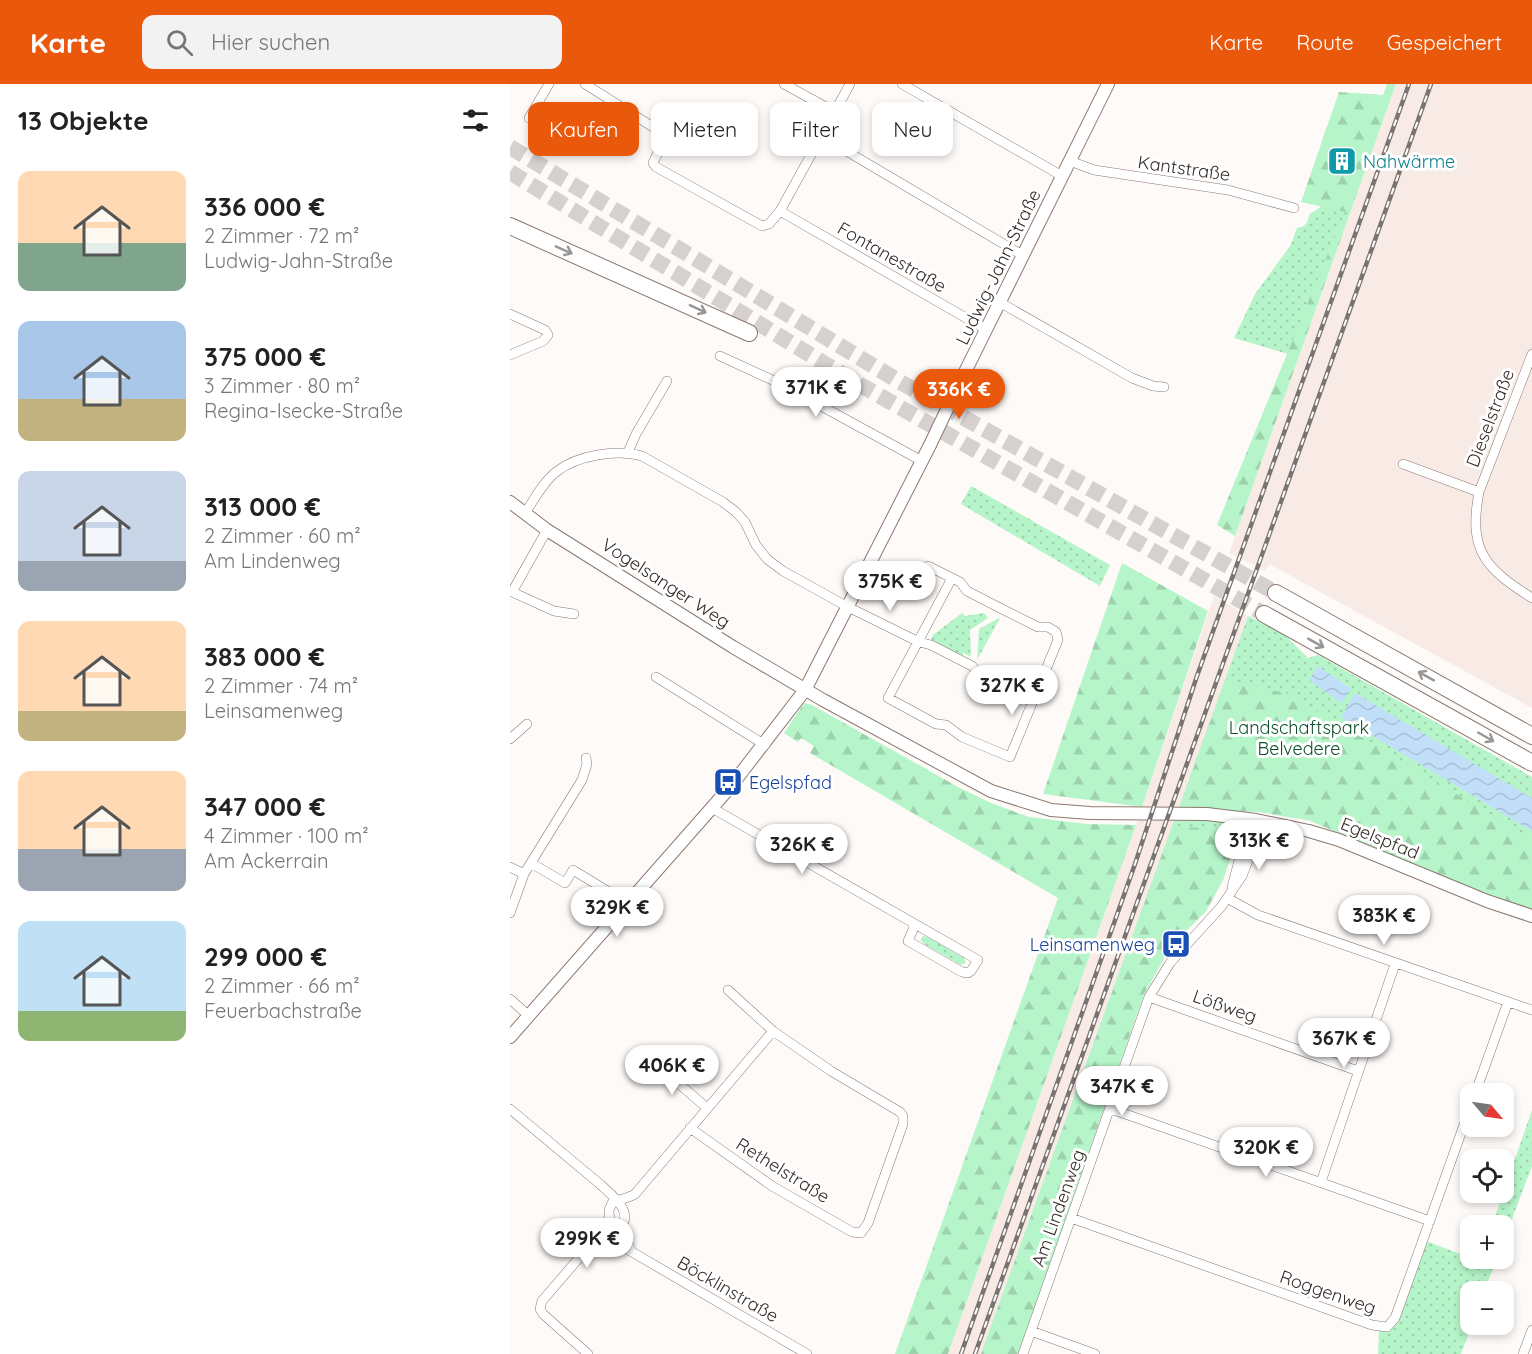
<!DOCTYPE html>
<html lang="de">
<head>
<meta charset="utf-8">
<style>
	:root { --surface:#fff; --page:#f2f2f2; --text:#222; --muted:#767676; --accent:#ea580c }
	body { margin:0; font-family:Quicksand,sans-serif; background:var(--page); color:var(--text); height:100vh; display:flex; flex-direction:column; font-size:22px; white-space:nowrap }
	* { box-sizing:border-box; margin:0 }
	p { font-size:20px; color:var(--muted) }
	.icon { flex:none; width:33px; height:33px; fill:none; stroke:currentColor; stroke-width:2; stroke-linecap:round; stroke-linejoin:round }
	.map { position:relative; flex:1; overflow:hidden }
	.drawer { display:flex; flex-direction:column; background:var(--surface); width:510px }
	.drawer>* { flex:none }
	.banner { position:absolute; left:18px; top:18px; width:570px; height:54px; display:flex; gap:12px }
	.needle { width:39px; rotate:119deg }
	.fabs { position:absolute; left:950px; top:999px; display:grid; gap:12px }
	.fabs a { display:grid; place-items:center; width:54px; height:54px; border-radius:12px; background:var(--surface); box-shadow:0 3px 9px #0003; font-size:30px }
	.price { position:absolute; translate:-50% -51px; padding:0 14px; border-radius:21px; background:#fff; color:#222; font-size:20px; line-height:39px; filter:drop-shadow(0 2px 3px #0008) }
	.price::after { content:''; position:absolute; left:50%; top:36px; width:18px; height:14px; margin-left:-9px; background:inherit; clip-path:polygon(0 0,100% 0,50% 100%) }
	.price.active { background:var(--accent); color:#fff }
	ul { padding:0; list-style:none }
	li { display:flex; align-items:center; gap:18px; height:150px; padding:0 18px }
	li span { display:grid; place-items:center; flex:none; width:168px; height:120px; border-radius:12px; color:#555 }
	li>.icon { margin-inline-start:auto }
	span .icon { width:72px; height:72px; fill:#fffc; stroke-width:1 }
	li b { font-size:26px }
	h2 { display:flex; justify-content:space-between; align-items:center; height:72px; padding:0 18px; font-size:26px }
	.pill { padding:0 21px; border-radius:12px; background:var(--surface); box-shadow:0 3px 9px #0003; font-size:21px; line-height:54px }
	.pill.active { background:var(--accent); color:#fff }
	header { display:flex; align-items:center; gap:36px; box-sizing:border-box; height:84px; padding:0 30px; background:var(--accent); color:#fff }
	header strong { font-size:28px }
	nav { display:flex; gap:33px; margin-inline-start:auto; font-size:21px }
	.search { width:420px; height:54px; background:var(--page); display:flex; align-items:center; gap:15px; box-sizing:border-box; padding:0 21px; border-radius:12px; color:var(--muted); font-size:22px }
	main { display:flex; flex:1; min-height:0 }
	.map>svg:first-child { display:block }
	.built { fill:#f8ebe6 }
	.grass { fill:url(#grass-dots) }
	.forest { fill:url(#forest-firs) }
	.garden { fill:#b6f5c9 }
	.water { fill:url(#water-waves) }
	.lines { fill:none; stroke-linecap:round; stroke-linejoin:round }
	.motorway-tunnel { stroke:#d6d1ce; stroke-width:16; stroke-dasharray:16 8; stroke-linecap:butt }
	.minor-casing { stroke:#8c7970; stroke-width:10 }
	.tertiary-casing { stroke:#8c7970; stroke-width:14 }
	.motorway-casing { stroke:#8c7970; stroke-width:18 }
	.minor { stroke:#fff; stroke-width:9 }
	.tertiary { stroke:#fff; stroke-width:12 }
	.motorway { stroke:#fff; stroke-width:16 }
	.rail-casing { stroke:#7a7470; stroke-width:4.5 }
	.rail { stroke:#fff; stroke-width:2; stroke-dasharray:7; stroke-linecap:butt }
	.tertiary-bridge-casing { stroke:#8c7970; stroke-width:14; stroke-linecap:butt }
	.tertiary-bridge { stroke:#fff; stroke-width:12 }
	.oneway { stroke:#9a9694 }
	.labels { text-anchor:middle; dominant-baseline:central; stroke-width:6; stroke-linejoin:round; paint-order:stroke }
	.culture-label { font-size:18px; fill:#0d838f; stroke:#fff; text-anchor:start }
	.street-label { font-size:18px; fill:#342c28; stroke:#fff }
	.park-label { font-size:18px; fill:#0e502c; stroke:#fff }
	.transit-label { font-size:18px; fill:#164399; stroke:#fff; text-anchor:start }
</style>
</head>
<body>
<header>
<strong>Karte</strong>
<div class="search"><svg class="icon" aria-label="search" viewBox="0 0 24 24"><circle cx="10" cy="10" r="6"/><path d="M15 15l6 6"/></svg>Hier suchen</div>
<nav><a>Karte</a><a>Route</a><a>Gespeichert</a></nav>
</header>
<main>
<section class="drawer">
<h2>13 Objekte<svg class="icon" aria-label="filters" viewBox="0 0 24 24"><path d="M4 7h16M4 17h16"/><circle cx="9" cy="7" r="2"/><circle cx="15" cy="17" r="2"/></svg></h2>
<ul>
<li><span style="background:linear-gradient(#ffd9b3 60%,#7fa58c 0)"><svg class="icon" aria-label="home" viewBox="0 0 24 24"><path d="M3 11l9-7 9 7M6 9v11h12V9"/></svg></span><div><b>336 000 €</b><p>2 Zimmer · 72 m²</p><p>Ludwig-Jahn-Straße</p></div></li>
<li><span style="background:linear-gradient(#a9c7e8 65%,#c2b280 0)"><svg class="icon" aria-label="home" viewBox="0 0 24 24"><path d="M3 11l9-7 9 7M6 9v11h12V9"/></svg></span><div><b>375 000 €</b><p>3 Zimmer · 80 m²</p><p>Regina-Isecke-Straße</p></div></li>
<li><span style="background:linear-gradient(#c9d6e8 75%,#9aa5b1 0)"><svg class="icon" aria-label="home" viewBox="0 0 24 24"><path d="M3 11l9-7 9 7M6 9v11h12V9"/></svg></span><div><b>313 000 €</b><p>2 Zimmer · 60 m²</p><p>Am Lindenweg</p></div></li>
<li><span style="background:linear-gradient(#ffd9b3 75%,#c2b280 0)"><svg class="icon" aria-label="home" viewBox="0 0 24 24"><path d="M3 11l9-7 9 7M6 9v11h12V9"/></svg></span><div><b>383 000 €</b><p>2 Zimmer · 74 m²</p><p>Leinsamenweg</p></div></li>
<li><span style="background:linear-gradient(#ffd9b3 65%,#9aa5b1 0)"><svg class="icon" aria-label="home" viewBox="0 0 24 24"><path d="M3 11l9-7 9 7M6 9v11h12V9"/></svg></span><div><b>347 000 €</b><p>4 Zimmer · 100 m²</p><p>Am Ackerrain</p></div></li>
<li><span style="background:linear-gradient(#bfe0f5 75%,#8fb573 0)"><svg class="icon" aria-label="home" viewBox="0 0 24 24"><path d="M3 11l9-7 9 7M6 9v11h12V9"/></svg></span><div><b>299 000 €</b><p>2 Zimmer · 66 m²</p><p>Feuerbachstraße</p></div></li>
</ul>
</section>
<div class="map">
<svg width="1022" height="1270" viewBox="0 0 1022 1270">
	<defs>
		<pattern id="grass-dots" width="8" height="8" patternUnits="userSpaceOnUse" patternTransform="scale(1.5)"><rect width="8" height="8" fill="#b6f5c9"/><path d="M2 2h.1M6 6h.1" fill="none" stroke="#9dd2ad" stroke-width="1.8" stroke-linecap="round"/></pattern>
		<pattern id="forest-firs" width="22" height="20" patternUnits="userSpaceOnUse" patternTransform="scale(1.5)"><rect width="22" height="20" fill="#b6f5c9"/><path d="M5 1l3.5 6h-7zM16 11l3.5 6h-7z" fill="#9dd2ad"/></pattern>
		<pattern id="water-waves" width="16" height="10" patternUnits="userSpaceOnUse" patternTransform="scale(1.5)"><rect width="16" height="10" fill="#c2dff9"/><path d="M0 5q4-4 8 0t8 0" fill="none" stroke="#a7c0d5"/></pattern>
	</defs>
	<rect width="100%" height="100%" fill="#fefaf8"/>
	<!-- built -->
	<path class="built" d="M886,0H1022V624L759,480L755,487L719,469Z
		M704,512L738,532L716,595L471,1270H438L626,741Z"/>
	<!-- grass -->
	<path class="grass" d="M813,121L836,128L778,270L724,254L745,210L780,162L787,144C796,142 797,140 799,131Z
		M461,402L600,481L590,502L451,420Z
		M452,529L455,532L474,529L478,534L460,546L461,573L454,569L452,574L420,557L423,551Z
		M738,532L773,549L798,574L808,571L1022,693V829L798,736L750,728L729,727L720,775L713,796L696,827L661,862L634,910L508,1270H471Z
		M489,534H490L467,576L469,545Z
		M413,852L418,853L454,874L456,879L451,881L414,860L411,856Z
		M1022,1026V1082L993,1159V1142L982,1141Z
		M916,1157L969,1177L970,1175H987L974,1207L960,1208V1240L962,1241L951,1270H868L869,1246H877Z"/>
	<!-- forest -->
	<path class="forest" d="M877,0H886L725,452L707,441L835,128L791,118L829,8L873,11Z
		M612,479L698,527L632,723L533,710Z
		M716,595L779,610L1022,755V829L798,736L750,728L669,724Z
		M294,619L302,621L450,704L479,718L519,733L577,740L626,741L438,1270H385L548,814L300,669L304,662L291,654L288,658L274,649Z
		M662,743L699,744L722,759L720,775L713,796L696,827L661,862L634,910L508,1270H471Z"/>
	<!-- garden -->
	<path class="garden" d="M817,42L844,51L836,73L810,65Z"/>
	<!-- water -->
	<path class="water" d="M808,582L841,605L831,619L799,596Z
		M845,609L1022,714V747L831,633Z"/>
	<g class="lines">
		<!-- motorway-tunnel -->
		<path class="motorway-tunnel" d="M0,63L385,295L766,509
			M0,88L340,295L754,530"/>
		<!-- minor casing -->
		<g class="minor-casing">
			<path id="minor" d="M75,0L154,50L155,54L143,79L146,83L252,142L259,140L270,127L340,0
				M274,0L325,28
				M392,0L552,92
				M19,34L39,0
				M311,52L514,172
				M560,77L584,86L718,106L784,124
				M270,127L477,246
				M491,219L622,294L643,302L654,303
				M0,230L35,246L38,251L33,257L0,271
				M1022,270L969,408C958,467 975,484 1022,514
				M210,272L271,300L412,377
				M118,368L126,350L157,297
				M893,380L969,408
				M15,429C24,416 33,398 46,388C67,371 107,365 132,372L213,418L226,428L235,438L246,461L257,475L273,487L338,523L409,558L421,561L462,582L470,591L522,618
				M418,482L450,498L457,507L494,526L528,543H538L546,548L548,556L500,673L452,653L436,641L426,640L378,614L442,494
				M0,507L44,527L64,530
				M2,508L37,446
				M146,593L255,661
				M0,655L17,640
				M202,724L468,876L461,887L458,889L452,888L398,857L405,841
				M21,779L55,799L63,786L117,819
				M0,783L14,790
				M722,803L736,750L737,735
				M717,814L748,831L1022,926
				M0,829L14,790L72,696L77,680L76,674
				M639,913L848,987
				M0,915L19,932
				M146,980L197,1024
				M965,1010L998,918
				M0,1025L91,1101C103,1112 128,1131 106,1146L100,1143L99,1126L102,1119C109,1115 117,1115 125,1110L263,947
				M601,1025L920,1137
				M180,1044L262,1102L342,1148L351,1149L358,1139L393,1040V1032L390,1028L321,987L263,947L218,906
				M811,1098L885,880
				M561,1134L862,1241L877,1243L885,1234L960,1024
				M112,1140L114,1153L121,1166
				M81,1160L96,1155L105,1158L297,1270
				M521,1247L585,1270
				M78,1270L33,1230L30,1225L32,1217L87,1153L98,1136
				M513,1270L639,913L660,879L711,823L732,792L753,738
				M1013,1270L1022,1246"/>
		</g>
		<!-- tertiary casing -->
		<g class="tertiary-casing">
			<path id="tertiary" d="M450,298L598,0
				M0,418L37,446L223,563L313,616L481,707L541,726L580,729L697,730L746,736L799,747L829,756L977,817L1022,832
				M0,953L221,702L295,606L420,361"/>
		</g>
		<!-- motorway casing -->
		<g class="motorway-casing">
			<path id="motorway" d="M0,142L239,249
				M766,509L1022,652
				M754,530L1022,679"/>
		</g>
		<!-- minor -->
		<use href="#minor" class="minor"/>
		<!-- tertiary -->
		<use href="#tertiary" class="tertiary"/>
		<!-- motorway -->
		<use href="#motorway" class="motorway"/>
		<!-- rail casing -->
		<g class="rail-casing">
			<path id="rail" d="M451,1270L625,780L687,592L899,0
				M465,1270L921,0"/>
		</g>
		<!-- rail -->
		<use href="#rail" class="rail"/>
		<!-- tertiary-bridge casing -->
		<g class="tertiary-bridge-casing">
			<path id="tertiary-bridge" d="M420,361L450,298"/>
		</g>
		<!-- tertiary-bridge -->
		<use href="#tertiary-bridge" class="tertiary-bridge"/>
	</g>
	<!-- one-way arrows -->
	<defs><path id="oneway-shaft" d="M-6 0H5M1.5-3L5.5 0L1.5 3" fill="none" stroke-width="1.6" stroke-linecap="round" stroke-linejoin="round" transform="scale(1.5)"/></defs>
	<g class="oneway">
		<use href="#oneway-shaft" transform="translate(54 166) rotate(24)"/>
		<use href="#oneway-shaft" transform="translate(188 225) rotate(25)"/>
		<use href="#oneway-shaft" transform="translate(806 559) rotate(29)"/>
		<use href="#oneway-shaft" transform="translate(916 592) rotate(-151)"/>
		<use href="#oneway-shaft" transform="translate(976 653) rotate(30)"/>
	</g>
	<!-- icons -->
	<defs>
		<g id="building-square" transform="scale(1.5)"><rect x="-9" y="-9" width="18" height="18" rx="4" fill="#0f9aa8" stroke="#fff"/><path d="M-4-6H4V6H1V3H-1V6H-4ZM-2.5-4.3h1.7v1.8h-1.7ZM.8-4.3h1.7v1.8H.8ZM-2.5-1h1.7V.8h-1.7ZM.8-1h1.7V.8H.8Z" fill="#fff"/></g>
		<g id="bus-square" transform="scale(1.5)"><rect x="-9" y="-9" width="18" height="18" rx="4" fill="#1a4fb4" stroke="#fff"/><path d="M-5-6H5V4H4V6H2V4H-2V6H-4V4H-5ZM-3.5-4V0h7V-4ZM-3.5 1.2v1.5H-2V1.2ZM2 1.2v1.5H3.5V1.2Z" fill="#fff"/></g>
	</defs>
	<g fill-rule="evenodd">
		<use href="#building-square" x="832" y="77"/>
		<use href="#bus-square" x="218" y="698"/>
		<use href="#bus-square" x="666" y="860"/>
	</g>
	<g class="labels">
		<!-- culture labels -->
		<g class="culture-label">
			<text x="853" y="77">Nahwärme</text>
		</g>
		<!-- street labels -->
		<g class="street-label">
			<text transform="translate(674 84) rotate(8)">Kantstraße</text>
			<text transform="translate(382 173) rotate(30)">Fontanestraße</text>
			<text transform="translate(488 183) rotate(-64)">Ludwig-Jahn-Straße</text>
			<text transform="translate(980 334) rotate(-69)">Dieselstraße</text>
			<text transform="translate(156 499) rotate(33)">Vogelsanger Weg</text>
			<text transform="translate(870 754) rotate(22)">Egelspfad</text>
			<text transform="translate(715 922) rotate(19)">Lößweg</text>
			<text transform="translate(273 1086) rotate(32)">Rethelstraße</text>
			<text transform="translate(548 1124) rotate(-70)">Am Lindenweg</text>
			<text transform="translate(218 1205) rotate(30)">Böcklinstraße</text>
			<text transform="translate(818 1208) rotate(19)">Roggenweg</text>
		</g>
		<!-- park labels -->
		<g class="park-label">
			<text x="789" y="643">Landschaftspark<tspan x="789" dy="21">Belvedere</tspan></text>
		</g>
		<!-- transit labels -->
		<g class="transit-label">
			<text x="239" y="698">Egelspfad</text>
			<text x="645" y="860" text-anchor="end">Leinsamenweg</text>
		</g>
	</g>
</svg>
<div class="fabs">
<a><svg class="needle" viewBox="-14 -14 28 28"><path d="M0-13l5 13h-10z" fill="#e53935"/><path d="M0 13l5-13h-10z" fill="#767676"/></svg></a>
<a><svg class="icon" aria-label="locate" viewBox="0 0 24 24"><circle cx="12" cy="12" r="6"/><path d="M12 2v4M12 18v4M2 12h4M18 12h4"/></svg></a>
<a>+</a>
<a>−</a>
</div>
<b class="price" style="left:306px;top:334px">371K €</b>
<b class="price active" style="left:449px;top:336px">336K €</b>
<b class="price" style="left:380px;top:528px">375K €</b>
<b class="price" style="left:502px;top:632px">327K €</b>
<b class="price" style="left:749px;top:787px">313K €</b>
<b class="price" style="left:292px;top:791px">326K €</b>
<b class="price" style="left:107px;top:854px">329K €</b>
<b class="price" style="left:874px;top:862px">383K €</b>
<b class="price" style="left:834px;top:985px">367K €</b>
<b class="price" style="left:162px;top:1012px">406K €</b>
<b class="price" style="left:612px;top:1033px">347K €</b>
<b class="price" style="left:756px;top:1094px">320K €</b>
<b class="price" style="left:77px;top:1185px">299K €</b>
<div class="banner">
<a class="pill active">Kaufen</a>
<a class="pill">Mieten</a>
<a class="pill">Filter</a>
<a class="pill">Neu</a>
</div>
</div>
</main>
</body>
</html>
